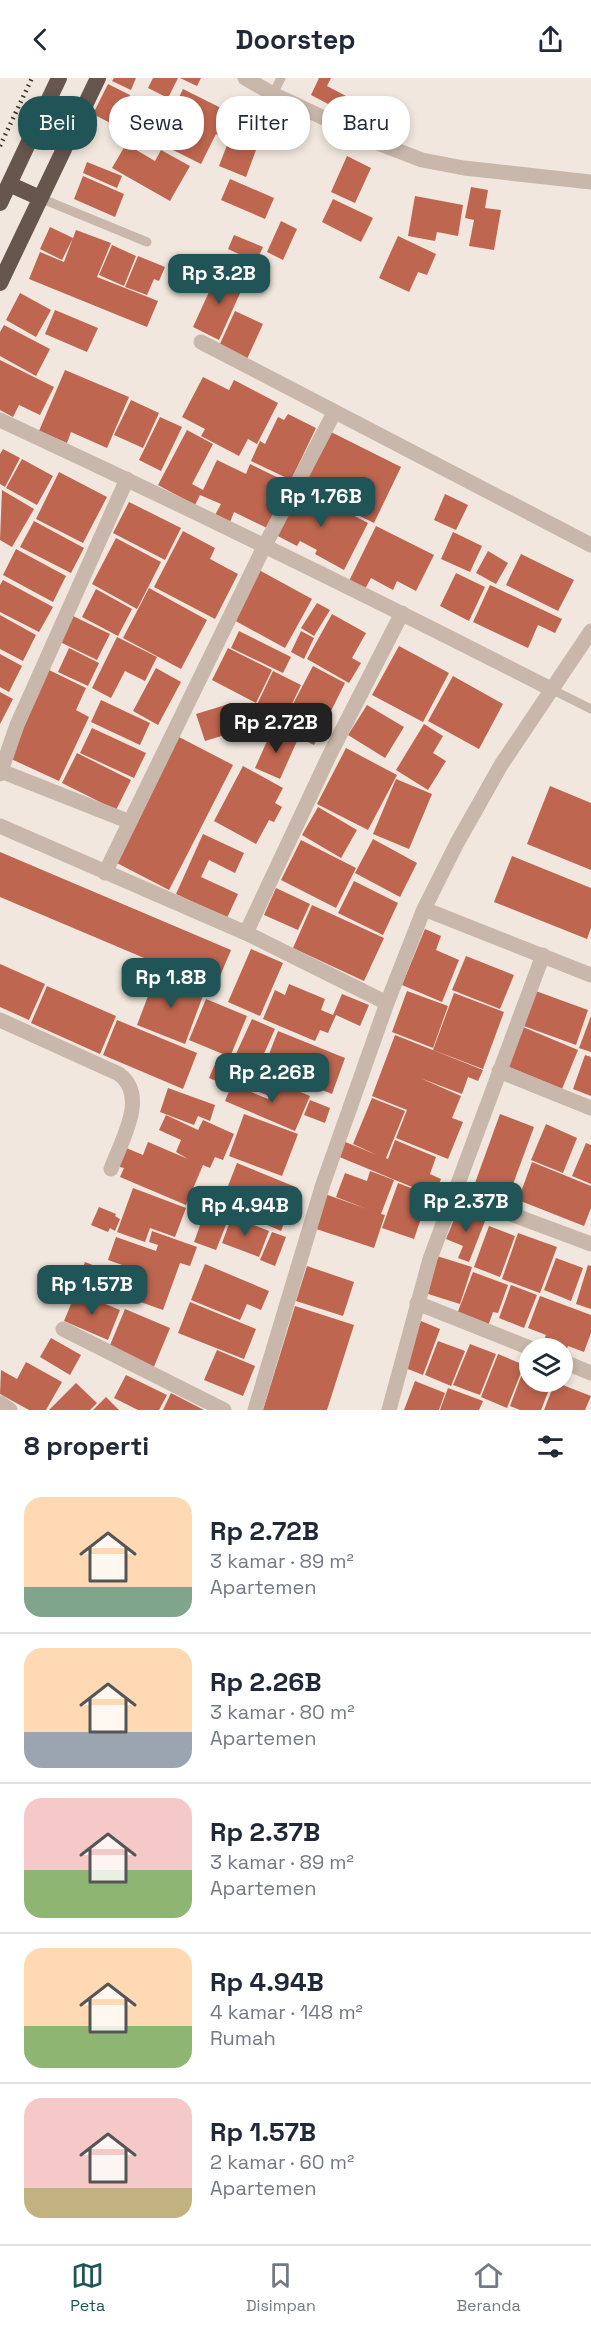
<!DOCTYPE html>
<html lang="id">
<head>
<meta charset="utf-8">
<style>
	:root { --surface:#fff; --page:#f6f6f7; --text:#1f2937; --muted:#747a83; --line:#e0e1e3; --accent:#215456 }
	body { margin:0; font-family:"Space Grotesk",sans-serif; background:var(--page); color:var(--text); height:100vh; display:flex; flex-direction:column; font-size:22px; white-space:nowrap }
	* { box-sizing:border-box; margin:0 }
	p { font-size:20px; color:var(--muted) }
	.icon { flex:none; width:33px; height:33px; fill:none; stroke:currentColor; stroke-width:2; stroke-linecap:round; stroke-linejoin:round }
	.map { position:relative; height:1332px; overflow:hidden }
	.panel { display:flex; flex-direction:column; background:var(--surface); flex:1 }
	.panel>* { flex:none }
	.hud { position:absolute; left:18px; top:18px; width:555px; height:54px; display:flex; gap:12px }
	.controls { position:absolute; left:519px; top:1260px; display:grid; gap:12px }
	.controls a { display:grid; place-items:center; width:54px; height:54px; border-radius:50%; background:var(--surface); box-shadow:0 3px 9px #0003; font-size:30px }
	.price { position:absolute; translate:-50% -51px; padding:0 14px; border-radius:12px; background:var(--accent); color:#fff; font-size:20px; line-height:39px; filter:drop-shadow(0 2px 3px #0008) }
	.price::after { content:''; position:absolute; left:50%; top:36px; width:18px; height:14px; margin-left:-9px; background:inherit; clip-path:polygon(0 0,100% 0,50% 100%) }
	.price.active { background:#222; color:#fff }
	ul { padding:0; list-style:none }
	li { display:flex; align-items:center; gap:18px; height:150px; padding:0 24px }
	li+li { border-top:2px solid var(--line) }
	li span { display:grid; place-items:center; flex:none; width:168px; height:120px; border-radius:18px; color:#555 }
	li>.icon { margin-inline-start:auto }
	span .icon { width:72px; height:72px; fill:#fffc; stroke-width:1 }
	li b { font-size:26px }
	h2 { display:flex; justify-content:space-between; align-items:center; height:72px; padding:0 24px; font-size:26px }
	.pill { padding:0 21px; border-radius:24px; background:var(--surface); box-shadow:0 3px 9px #0003; font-size:21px; line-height:54px }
	.pill.active { background:var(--accent); color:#fff }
	header { display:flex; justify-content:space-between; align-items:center; height:78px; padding:0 24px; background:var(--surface); font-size:27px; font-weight:700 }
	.dock { display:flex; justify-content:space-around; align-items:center; height:84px; border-top:2px solid var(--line); background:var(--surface); font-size:16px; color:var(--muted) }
	.dock a { display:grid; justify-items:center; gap:3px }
	.dock .active { color:var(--accent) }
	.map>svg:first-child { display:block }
	.building { fill:#be664f }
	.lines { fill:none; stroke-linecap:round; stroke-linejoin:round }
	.service { stroke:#c8b7aa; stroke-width:9 }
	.minor { stroke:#c8b7aa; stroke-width:15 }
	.trunk { stroke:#67564e; stroke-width:16 }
	.rail { stroke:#372d29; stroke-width:4.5; stroke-dasharray:1.5 4.5; stroke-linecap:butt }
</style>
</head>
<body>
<header><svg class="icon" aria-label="back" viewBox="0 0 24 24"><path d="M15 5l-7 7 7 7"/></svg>Doorstep<svg class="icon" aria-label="share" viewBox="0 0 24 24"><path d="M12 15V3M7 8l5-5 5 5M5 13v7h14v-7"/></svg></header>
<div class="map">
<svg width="591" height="1332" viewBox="0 0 591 1332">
	<rect width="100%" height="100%" fill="#f1e7de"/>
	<!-- building -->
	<path class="building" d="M114,0H136L131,12L112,3Z
		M153,0H178L168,20L148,10Z
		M180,0H201L197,8Z
		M319,0H331L327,8L346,18L342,28L332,23L330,27L311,17Z
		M108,6L130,17L116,48L93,36Z
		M183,11L235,37L224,61L216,56L201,86L157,64Z
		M368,26L402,45L391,66L357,47Z
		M232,54L259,64L246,99L219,88Z
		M126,66L155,83L161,72L190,88L170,123L112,90Z
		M347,78L371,90L355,125L331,114Z
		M87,84L122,98L117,110L83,95Z
		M83,98L124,116L115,139L74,121Z
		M230,101L274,120L265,141L221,122Z
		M471,109L488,112L485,130L501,132L494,172L469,168L474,142L465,140Z
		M415,118L463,127L458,158L437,154L435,163L408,158Z
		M333,121L373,140L361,164L322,144Z
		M281,143L297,151L283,182L267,174Z
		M50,149L73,160L62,182L40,171Z
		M76,152L111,165L97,199L158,223L147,249L29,201L40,174L64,184Z
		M234,157L263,169L256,184L228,171Z
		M398,158L436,176L427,197L418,194L409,214L379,200Z
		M112,167L136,178L124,208L99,197Z
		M138,178L165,189L159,203L154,201L147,217L125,209Z
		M219,192L245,204L219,262L193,249Z
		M20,215L51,232L36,259L6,242Z
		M55,232L98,250L87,274L45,256Z
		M235,233L263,246L247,281L219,268Z
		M4,247L50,271L36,298L0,278V254Z
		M0,282L54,309L40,337L19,327L13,339L0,332Z
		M65,292L129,319L107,370L71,354L67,365L39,353Z
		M203,299L229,312L234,302L278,325L257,366L248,361L239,378L201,358L205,351L182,339Z
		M131,322L159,335L143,370L114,357Z
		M288,336L316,350L291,402L251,383L260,363L265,366L278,339L284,342Z
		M160,339L182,349L161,393L139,382Z
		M187,352L213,366L192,406L203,412L217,382L246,396L250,386L289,405L267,450L234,434L230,444L215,437L221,426L200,417L195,427L158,407Z
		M329,353L401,389L374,445L301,409Z
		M3,371L20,380L5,409L0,406V376Z
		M22,381L53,398L37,427L6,410Z
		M59,394L107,419L83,465L36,441Z
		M298,409L368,445L344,492L315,476L317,472L300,463L297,468L274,456Z
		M2,412L34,431L12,469L0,462Z
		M445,416L468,427L456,452L434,442Z
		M129,424L181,450L165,482L113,455Z
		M34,443L84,470L71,495L20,469Z
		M376,448L434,477L416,513L397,503L393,512L371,500L365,511L349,503Z
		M183,453L215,470L210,481L238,496L215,541L154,509Z
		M453,454L482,468L470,494L441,481Z
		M116,460L161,484L137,531L92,506Z
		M16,471L66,498L53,524L3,497Z
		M488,473L508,485L496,506L476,495Z
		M521,476L574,502L558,533L506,507Z
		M259,492L312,521L285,570L232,541Z
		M456,495L485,509L469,543L440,528Z
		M3,502L53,529L39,554L0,534V507Z
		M490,507L562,541L555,555L538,547L528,570L473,544Z
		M149,510L207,542L181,591L123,560Z
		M96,511L132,531L118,558L82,539Z
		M317,525L330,532L314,558L301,550Z
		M332,536L366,555L352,580L361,585L349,605L307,581Z
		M0,537L36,557L23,583L0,571Z
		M73,538L110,556L97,582L60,564Z
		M239,553L291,579L283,595L231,570Z
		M301,553L314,560L304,581L291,574Z
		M117,559L157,579L145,603L125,593L111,620L92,610Z
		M399,568L449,595L423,644L372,617Z
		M69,570L99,585L88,608L58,594Z
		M228,570L272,592L256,625L212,602Z
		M0,576L22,588L9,614L0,609Z
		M313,588L345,605L326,643L293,626Z
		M156,590L181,604L158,647L133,633Z
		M49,592L86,610L76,632L89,639L59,703L9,680Z
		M273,593L301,607L280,651L252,637Z
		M453,598L503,626L479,671L428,643Z
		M0,614L13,621L0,646Z
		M101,622L150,645L140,667L91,644Z
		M232,625L241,652L205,663L196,636Z
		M367,627L404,649L385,680L348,657Z
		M294,629L325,644L314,667L283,652Z
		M424,646L443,658L433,675L446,683L428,712L396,692Z
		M92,650L146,675L134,700L80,675Z
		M272,652L297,663L280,701L255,690Z
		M179,659L233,687L169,812L115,784Z
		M346,670L397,697L368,752L317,726Z
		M77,675L131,702L116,732L62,705Z
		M243,688L283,710L275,725L282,729L274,744L269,742L256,766L214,743Z
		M396,701L432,716L409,771L373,756Z
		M550,708L591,725V792L527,766Z
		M318,729L357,752L341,780L302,757Z
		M203,756L244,775L235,795L209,782L201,799L238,816L227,840L176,816Z
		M373,761L417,785L400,819L355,795Z
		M301,762L356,790L336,830L281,802Z
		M0,774L231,872L215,910L0,819Z
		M512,778L591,810V850L587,861L494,824Z
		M354,803L398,825L383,857L338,835Z
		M276,810L310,826L298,852L264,837Z
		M312,827L384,860L364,903L293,870Z
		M425,851L441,858L436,872L459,882L442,924L402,907Z
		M251,871L283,885L260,938L228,924Z
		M466,878L514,897L500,931L452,912Z
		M0,886L45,906L29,942L0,929Z
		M156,897L204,915L185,966L137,947Z
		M289,906L325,921L321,932L333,937L342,916L369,927L360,948L336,937L328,955L320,952L315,963L263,941L275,912L285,917Z
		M47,908L116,938L100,976L31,945Z
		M533,912L588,932L576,967L521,947Z
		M407,913L448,928L433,970L392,954Z
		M454,915L504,934L483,991L433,972Z
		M206,921L247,938L230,979L189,962Z
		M591,938V974L579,970Z
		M252,941L275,951L258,989L235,978Z
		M117,942L197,975L183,1011L103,977Z
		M523,949L578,972L562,1011L507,988Z
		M278,953L345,980L332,1016L264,989Z
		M395,957L483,992L478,1003L468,999L462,1016L420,1000L461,1018L452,1040L463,1044L448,1081L396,1060L407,1032L372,1018Z
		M585,977L591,979V1018L573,1011Z
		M218,979L237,986L228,1008L209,1000Z
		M241,986L275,998L267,1017L234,1005Z
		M276,1004L310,1018L295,1053L225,1023L232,1006L268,1021Z
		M168,1010L215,1027L210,1043L198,1038L194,1047L160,1034Z
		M372,1020L405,1033L386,1080L388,1081L395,1062L436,1079L430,1096L441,1101L434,1118L337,1078L343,1063L377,1077L353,1066Z
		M310,1022L330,1030L325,1045L304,1037Z
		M244,1036L298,1056L282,1098L229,1078Z
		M500,1036L534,1049L509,1117L475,1105Z
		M166,1037L198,1052L203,1042L234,1056L223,1082L215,1079L210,1090L203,1087L186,1127L120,1099L124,1090L116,1088L124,1069L143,1077L148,1064L188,1081L176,1074L181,1062L159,1052Z
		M546,1046L577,1060L563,1095L531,1082Z
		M586,1065L591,1067V1106L572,1098Z
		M532,1084L591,1108V1130L584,1148L518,1122Z
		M237,1085L298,1110L281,1153L258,1143L264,1128L226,1113Z
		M370,1093L394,1102L381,1136L385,1137L374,1170L313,1150L325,1116L367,1131L336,1119L345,1095L367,1103Z
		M398,1105L429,1117L414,1161L382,1150Z
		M133,1110L186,1130L175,1159L150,1150L145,1164L117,1154Z
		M207,1128L230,1137L216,1172L194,1164Z
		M99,1129L116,1136L115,1138L120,1141L115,1153L110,1150L108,1154L91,1147Z
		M458,1132L485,1143L469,1184L458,1180L463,1168L446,1161Z
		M232,1138L269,1153L259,1179L222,1165Z
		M489,1148L515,1158L500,1199L474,1189Z
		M152,1153L197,1169L190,1188L180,1185L163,1232L132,1221L142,1194L108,1182L116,1159L156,1173L158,1167L149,1164Z
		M272,1154L286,1159L275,1188L260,1182Z
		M518,1155L557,1169L540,1215L502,1201Z
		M437,1178L472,1189L460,1226L425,1215Z
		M556,1180L583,1190L571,1223L544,1212Z
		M85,1184L113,1195L103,1221L75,1209Z
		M205,1186L269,1213L261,1232L247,1226L240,1242L191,1222Z
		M588,1187L591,1188V1231L576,1226Z
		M307,1188L354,1204L343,1238L296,1223Z
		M473,1194L508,1207L498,1235L493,1234L488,1248L457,1236Z
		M511,1207L537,1217L524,1250L499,1240Z
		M76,1214L120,1232L108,1262L64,1243Z
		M540,1218L591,1237V1255L584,1274L568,1268L563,1281L562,1270H541L546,1257L528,1250Z
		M190,1224L256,1251L244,1281L178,1255Z
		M295,1228L354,1247L327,1332H263Z
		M125,1231L170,1250L153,1291L108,1272Z
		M421,1243L440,1251L423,1297L403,1289Z
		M51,1260L81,1277L70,1297L40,1279Z
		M438,1263L465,1273L451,1308L425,1297Z
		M470,1266L496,1276L480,1317L453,1307Z
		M217,1272L255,1288L243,1318L204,1302Z
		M498,1276L524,1287L507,1330L481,1319Z
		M26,1284L62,1304L46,1332H29L0,1316L1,1292L17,1301Z
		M525,1288L530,1290V1304H552L541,1332H520L510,1328Z
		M126,1297L167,1317L159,1332H138L114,1320Z
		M415,1303L445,1315L439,1332H404Z
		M555,1304L591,1318L585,1332H544Z
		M76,1305L97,1325L90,1332H49Z
		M448,1310L483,1323L479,1332H440Z
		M171,1315L204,1332H163Z
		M106,1319L119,1332H93Z"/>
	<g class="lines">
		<!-- service -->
		<path class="service" d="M273,16L281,0
			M40,120L147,164
			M551,611L591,631"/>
		<!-- minor -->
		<path class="minor" d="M245,0L273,16L375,64L422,82L464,90L591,104
			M201,264L591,467
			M0,342C185,428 369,518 551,611
			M1,693L130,744
			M0,696L17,647L127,401
			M0,748L246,855L387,925
			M105,795L264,469L334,335
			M424,831L591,897
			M246,855L330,676L402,535
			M0,942L119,996C149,1018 121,1063 111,1091
			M499,993L591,1030
			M454,1115L591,1166
			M417,1225L530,1270
			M63,1251L224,1332
			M562,1283L591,1295
			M0,1325L10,1332
			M255,1332L323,1106L387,925L424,831L457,765L501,687L591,553
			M389,1332L430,1181L543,877"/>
		<!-- trunk -->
		<path class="trunk" d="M9,106L40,120
			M0,125L59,0
			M0,205L98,0"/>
		<!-- rail -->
		<path class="rail" d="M0,68L32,0"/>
	</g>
</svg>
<div class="controls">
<a><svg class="icon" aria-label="layers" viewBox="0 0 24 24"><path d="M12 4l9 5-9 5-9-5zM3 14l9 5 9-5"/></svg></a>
</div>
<b class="price" style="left:219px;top:227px">Rp 3.2B</b>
<b class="price" style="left:321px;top:450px">Rp 1.76B</b>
<b class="price active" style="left:276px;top:676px">Rp 2.72B</b>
<b class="price" style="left:171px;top:931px">Rp 1.8B</b>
<b class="price" style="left:272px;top:1026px">Rp 2.26B</b>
<b class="price" style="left:466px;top:1155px">Rp 2.37B</b>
<b class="price" style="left:245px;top:1159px">Rp 4.94B</b>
<b class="price" style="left:92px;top:1238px">Rp 1.57B</b>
<div class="hud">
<a class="pill active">Beli</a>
<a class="pill">Sewa</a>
<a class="pill">Filter</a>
<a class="pill">Baru</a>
</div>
</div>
<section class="panel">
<h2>8 properti<svg class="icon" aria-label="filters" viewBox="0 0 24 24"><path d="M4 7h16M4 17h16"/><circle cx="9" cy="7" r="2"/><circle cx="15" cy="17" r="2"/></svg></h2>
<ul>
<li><span style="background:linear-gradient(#ffd9b3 75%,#7fa58c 0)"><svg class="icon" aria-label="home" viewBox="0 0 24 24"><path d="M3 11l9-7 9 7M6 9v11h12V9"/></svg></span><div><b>Rp 2.72B</b><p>3 kamar · 89 m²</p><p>Apartemen</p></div></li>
<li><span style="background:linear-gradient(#ffd9b3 70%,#9aa5b1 0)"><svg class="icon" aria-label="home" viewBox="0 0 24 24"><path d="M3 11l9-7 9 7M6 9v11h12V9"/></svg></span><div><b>Rp 2.26B</b><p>3 kamar · 80 m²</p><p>Apartemen</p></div></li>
<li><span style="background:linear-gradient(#f6c9c9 60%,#8fb573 0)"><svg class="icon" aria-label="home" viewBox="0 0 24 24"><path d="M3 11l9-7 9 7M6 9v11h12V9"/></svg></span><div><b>Rp 2.37B</b><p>3 kamar · 89 m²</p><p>Apartemen</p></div></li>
<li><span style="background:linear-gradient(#ffd9b3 65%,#8fb573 0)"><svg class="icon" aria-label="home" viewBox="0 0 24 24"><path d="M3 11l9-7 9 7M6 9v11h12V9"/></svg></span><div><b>Rp 4.94B</b><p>4 kamar · 148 m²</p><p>Rumah</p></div></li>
<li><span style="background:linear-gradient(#f6c9c9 75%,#c2b280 0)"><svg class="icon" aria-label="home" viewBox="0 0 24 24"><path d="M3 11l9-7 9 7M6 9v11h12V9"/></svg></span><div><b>Rp 1.57B</b><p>2 kamar · 60 m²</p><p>Apartemen</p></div></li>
</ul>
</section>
<nav class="dock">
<a class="active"><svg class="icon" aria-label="map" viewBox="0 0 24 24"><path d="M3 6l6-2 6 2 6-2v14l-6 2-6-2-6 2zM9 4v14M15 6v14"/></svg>Peta</a>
<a><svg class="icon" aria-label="saved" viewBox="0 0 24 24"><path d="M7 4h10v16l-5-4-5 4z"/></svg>Disimpan</a>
<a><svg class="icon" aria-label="home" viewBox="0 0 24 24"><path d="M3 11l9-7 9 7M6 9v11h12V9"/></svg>Beranda</a>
</nav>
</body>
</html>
